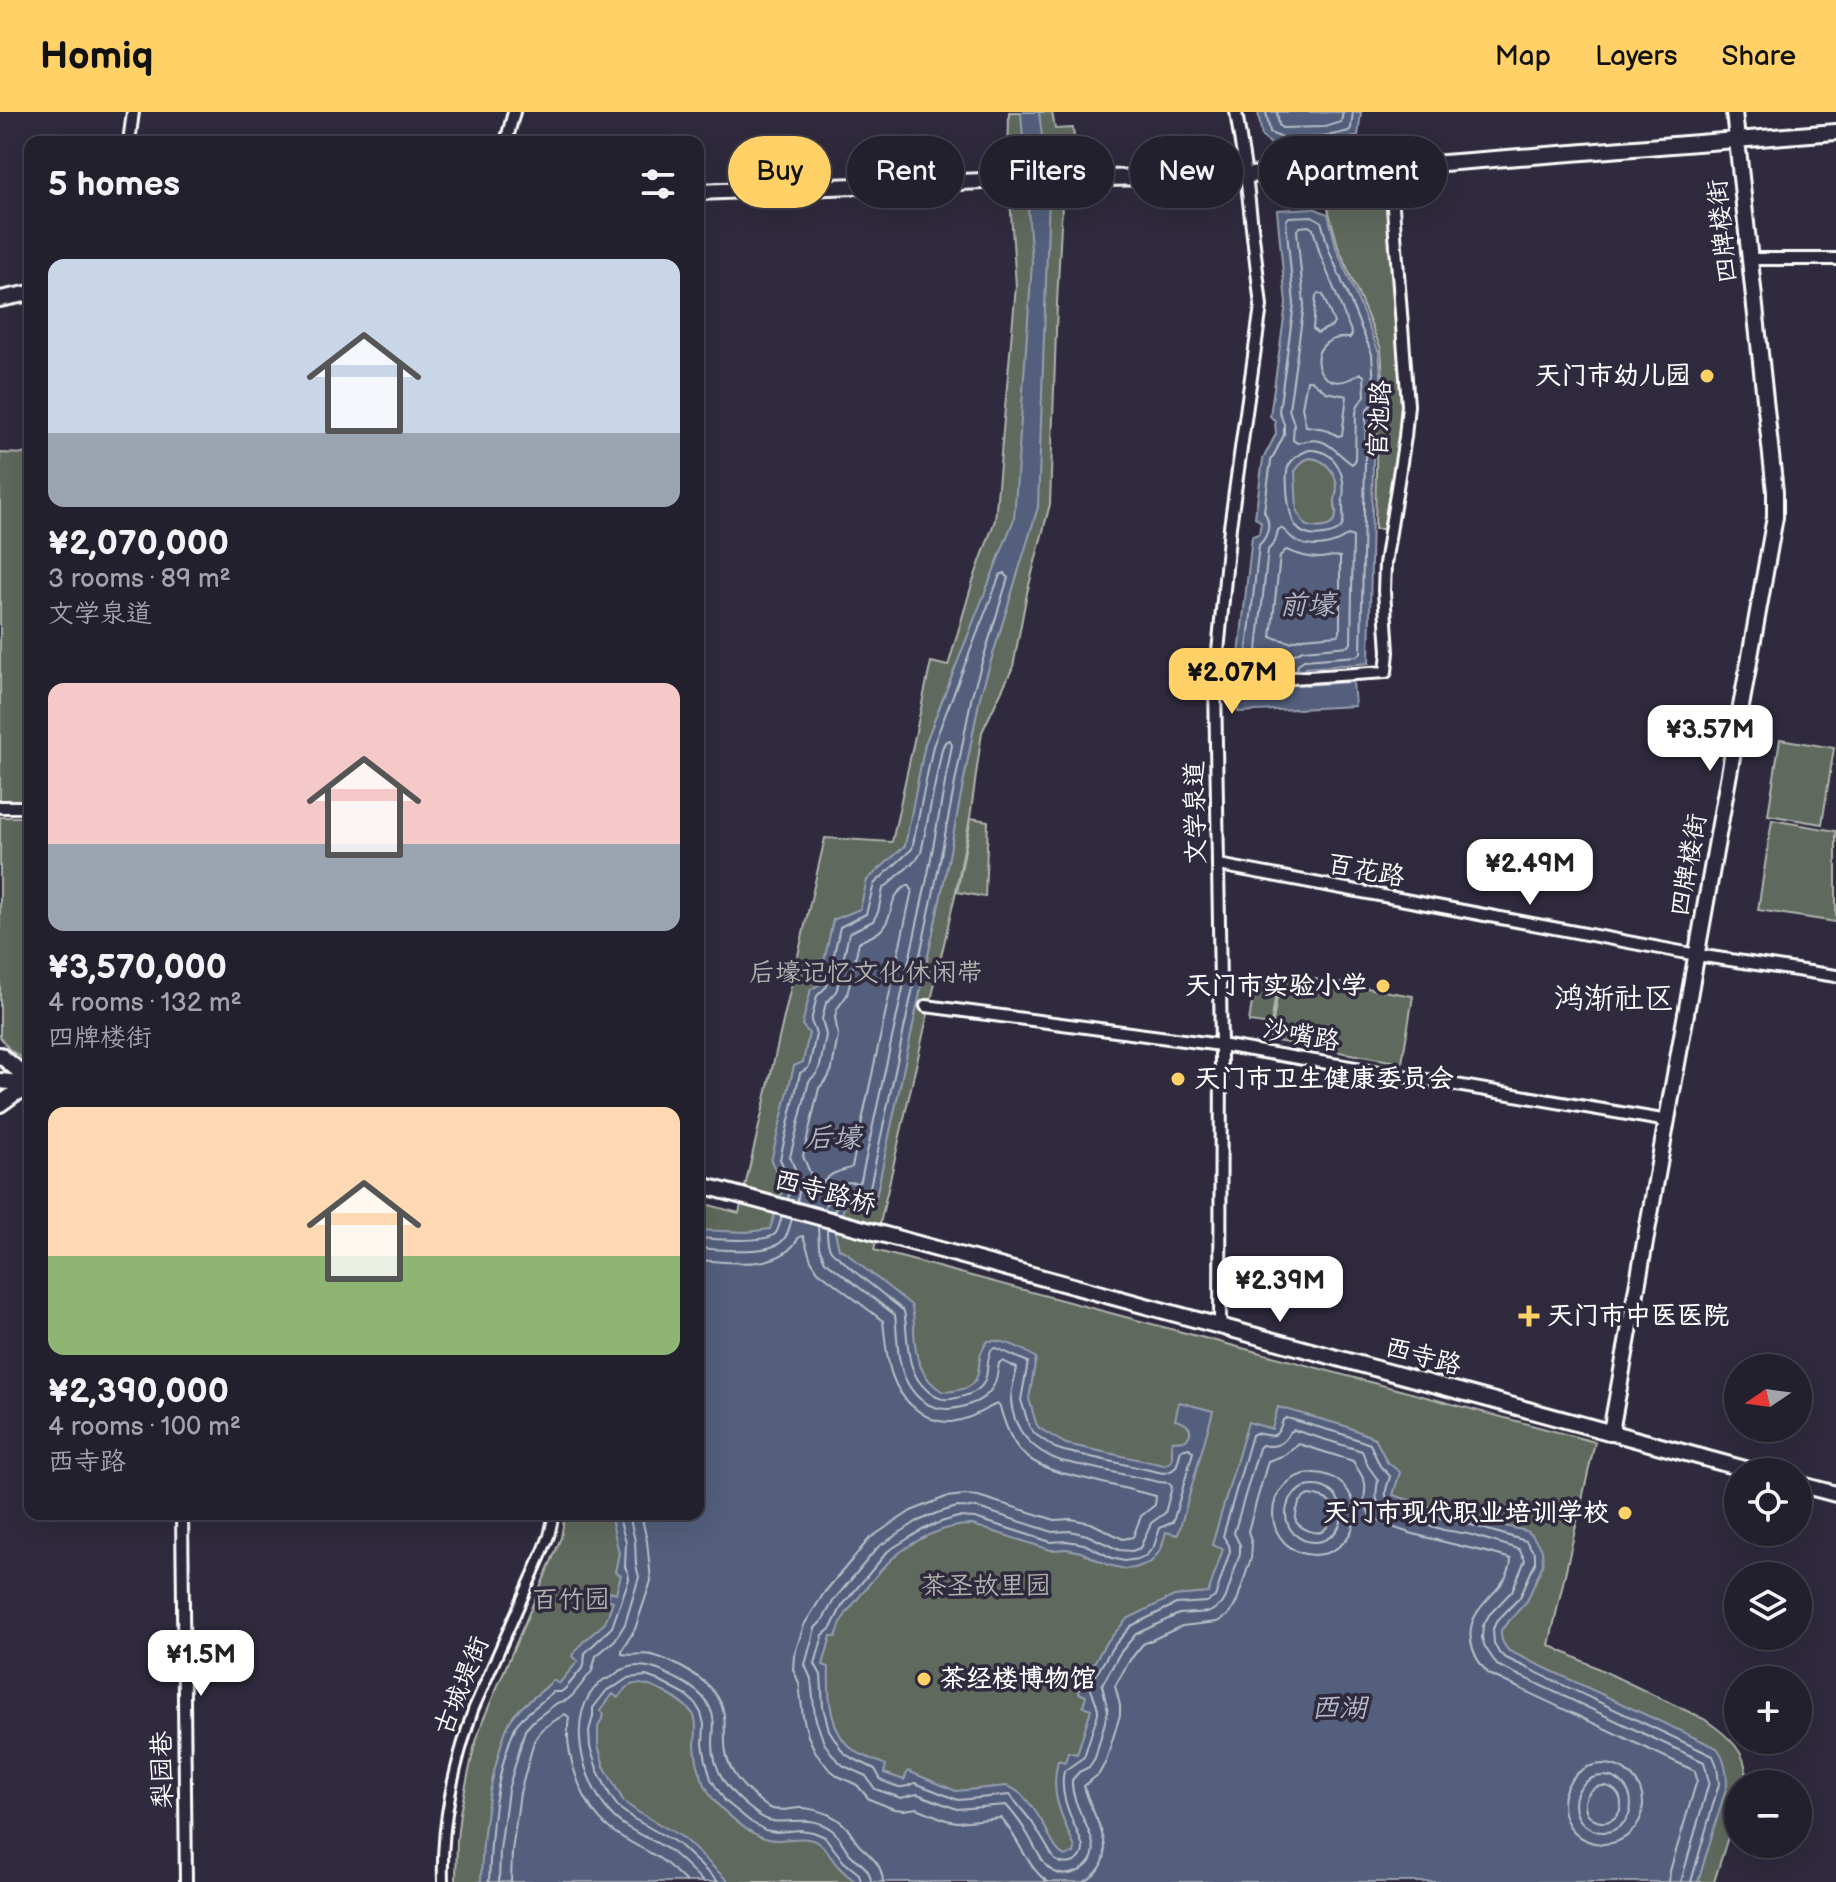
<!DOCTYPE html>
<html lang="en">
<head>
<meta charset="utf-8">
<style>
	:root { --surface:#23202e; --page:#2b2836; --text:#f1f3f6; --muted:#a3a3aa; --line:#403e4a; --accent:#ffd166 }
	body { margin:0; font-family:"Balsamiq Sans","LXGW WenKai TC",sans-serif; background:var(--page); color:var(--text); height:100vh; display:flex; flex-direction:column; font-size:30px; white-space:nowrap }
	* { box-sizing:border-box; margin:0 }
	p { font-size:26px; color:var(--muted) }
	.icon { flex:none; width:44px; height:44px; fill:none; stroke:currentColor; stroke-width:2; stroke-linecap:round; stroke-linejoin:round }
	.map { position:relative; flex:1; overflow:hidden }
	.side { position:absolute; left:24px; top:24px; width:680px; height:1384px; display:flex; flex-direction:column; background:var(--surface); border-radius:16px; box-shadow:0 8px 32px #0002,0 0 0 2px var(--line) }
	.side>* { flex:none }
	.hud { position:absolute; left:728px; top:24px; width:760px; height:72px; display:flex; gap:16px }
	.needle { width:52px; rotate:257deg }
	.fabs { position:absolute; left:1724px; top:1242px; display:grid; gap:16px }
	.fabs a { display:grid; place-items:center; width:88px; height:88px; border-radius:50%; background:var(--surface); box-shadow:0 8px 32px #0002,0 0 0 2px var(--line); font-size:40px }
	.price { position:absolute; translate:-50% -68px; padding:0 18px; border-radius:16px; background:#fff; color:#222; font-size:26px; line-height:52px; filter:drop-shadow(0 2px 4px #0008) }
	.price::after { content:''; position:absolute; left:50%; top:48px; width:24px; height:18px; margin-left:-12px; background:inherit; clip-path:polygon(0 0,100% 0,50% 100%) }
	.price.on { background:var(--accent); color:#111 }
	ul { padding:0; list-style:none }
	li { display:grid; align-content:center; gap:16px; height:424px; padding:0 24px }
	li span { display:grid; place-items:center; height:248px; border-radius:16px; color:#555 }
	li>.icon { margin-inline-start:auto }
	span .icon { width:144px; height:144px; fill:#fffc; stroke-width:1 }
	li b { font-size:34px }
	h2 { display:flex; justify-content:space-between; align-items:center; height:96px; padding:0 24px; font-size:34px }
	.chip { padding:0 28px; border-radius:36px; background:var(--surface); box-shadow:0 8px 32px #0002,0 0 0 2px var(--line); font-size:28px; line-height:72px }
	.chip.on { background:var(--accent); color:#111 }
	header { display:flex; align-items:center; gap:48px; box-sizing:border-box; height:112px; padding:0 40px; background:var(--accent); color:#111 }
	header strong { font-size:38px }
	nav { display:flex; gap:44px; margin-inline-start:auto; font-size:28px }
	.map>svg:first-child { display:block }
	.green { fill:#60695d; stroke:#b0b4ae; stroke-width:2 }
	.water { fill:#525f7b; stroke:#979fb0; stroke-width:2; fill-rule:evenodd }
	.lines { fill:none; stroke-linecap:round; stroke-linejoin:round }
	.shore { stroke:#babfca; stroke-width:2 }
	.pedestrian-casing { stroke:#fff; stroke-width:14 }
	.minor-casing { stroke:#fff; stroke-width:16 }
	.tertiary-casing { stroke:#fff; stroke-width:20 }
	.pedestrian { stroke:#2f2a3d; stroke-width:8 }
	.minor { stroke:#2f2a3d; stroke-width:10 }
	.tertiary { stroke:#2f2a3d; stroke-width:14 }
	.poi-dot { fill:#ffd166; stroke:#2f2a3d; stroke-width:3 }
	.labels { text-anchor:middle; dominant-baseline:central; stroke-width:7; stroke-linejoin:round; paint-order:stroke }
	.street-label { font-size:26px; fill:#fff; stroke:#2f2a3d }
	.poi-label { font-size:26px; font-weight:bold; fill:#fff; stroke:#2f2a3d; text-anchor:end }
	.park-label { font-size:26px; fill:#b0b4ae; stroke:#2f2a3d }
	.water-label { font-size:28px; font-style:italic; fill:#b1b7c4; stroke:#2f2a3d }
	.quarter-label { font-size:30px; fill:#fff; stroke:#2f2a3d }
</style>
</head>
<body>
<header>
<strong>Homiq</strong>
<nav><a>Map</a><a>Layers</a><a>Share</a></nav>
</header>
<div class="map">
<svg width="1836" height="1770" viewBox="0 0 1836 1770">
	<rect width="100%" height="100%" fill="#2f2a3d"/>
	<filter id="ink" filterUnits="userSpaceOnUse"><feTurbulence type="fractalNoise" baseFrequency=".0125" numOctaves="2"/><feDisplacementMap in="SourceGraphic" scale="16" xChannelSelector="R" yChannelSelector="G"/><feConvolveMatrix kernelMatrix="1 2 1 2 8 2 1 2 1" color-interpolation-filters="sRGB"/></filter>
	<g filter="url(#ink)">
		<!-- green -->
		<path class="green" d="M1009,0H1052L1055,17L1073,16L1077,53L1064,54L1057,191L1050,392L1027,481L1013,555L982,620L970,706L956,779L874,1138L1595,1330L1549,1533L1704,1607C1726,1622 1752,1642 1745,1672H1738V1693L1714,1770H456L457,1727L460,1701L474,1636L483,1608L554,1443L561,1425L565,1402H698V1090L739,1101L825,726L892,730L931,550L948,554L972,472L995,408L1016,174L1008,58Z
			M1387,64L1404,297L1383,417H1375L1377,301L1385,296L1381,237L1338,134L1326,89L1325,67Z
			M0,341L30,342V690H0Z
			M1309,346C1324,346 1336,359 1337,374C1337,381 1335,387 1335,393C1336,399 1338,406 1334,411C1330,415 1321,416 1316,416C1291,415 1294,376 1295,359L1303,349Z
			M1780,627L1834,636L1822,712L1768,703Z
			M0,705H30V951L10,938L0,925Z
			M971,706L988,709L985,785L957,780Z
			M1772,708L1836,719V810L1758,798Z
			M1281,861L1413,884L1402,951L1270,928Z
			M1255,870L1277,874L1271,913L1249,910Z"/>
		<!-- water -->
		<path class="water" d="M1021,0H1039L1049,82L1038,395L980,585L945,765L874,1094L847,1088L835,1120L839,1137L848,1141L854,1148L911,1193C914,1201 914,1210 914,1219C915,1244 920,1266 943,1280C996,1277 968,1251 988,1229C1004,1227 1024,1237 1036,1246L1029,1287L1036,1311L1039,1316L1066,1332L1164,1353L1169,1351L1172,1348V1329L1186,1328C1196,1317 1186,1310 1175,1308L1179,1290L1213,1299L1178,1423L1166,1420L1161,1437L1151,1450L1135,1456L1125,1457L1108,1453L1081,1440L1067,1437L1051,1438L973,1413C945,1412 914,1428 893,1446C876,1461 862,1482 848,1499L842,1508L836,1525L831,1524L823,1553L829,1555C828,1581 829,1618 851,1636C860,1644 875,1648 886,1653L884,1661L904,1668L908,1659L956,1679L1006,1674C1024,1678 1038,1702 1046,1717C1051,1727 1055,1739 1065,1744L1074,1741L1075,1736C1062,1703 1049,1684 1058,1648L1065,1650L1068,1640L1077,1642L1091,1597L1083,1594L1086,1584L1079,1581L1081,1573L1105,1532L1127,1507L1174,1484L1208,1481L1223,1437L1212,1433L1248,1310L1272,1317L1278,1295L1345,1314L1375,1326L1387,1350L1400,1360L1393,1383L1450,1401L1526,1419L1532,1423L1542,1438L1543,1452L1527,1489L1501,1518C1500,1527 1503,1533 1509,1539L1717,1636C1725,1646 1727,1660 1727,1673L1698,1770H856C850,1765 843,1760 838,1754C831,1747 827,1736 819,1731C805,1723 791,1728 777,1728C756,1728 735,1709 720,1695C705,1681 696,1653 695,1634C695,1624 698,1613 694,1604C687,1590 646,1567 631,1573C625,1575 622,1581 618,1586L613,1582L600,1599L604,1603L598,1615V1633L604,1654L624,1690L638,1700L682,1725L729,1770H481C482,1726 487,1683 499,1641C502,1629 505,1616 512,1606C521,1592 541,1582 553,1568L559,1572L578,1549L572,1544L583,1530L605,1511L613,1489L608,1487L610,1479L616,1481L621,1463L615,1460L619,1441L610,1402H698V1118L746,1120L770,1117L784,1073L771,1049L794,954L803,950L809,921L802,913L811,877L819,873L833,808L860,797L867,768L905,734L925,632L1014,407L1032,151Z
			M1258,0H1361L1358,24L1328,33L1274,34L1262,25Z
			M1313,96L1328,102L1336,135L1379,240L1384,296L1374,301L1369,551L1305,556L1306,573L1353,570L1355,594L1238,600L1236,577L1277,574V557L1237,561L1252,424L1259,422L1261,410L1255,405L1263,347L1276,322L1275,309L1270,304L1286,192L1277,98ZM1309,346C1325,346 1337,361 1337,377C1337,381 1335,385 1335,390C1335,394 1337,398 1336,403C1335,418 1315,417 1305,413L1297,399L1295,359L1303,349Z"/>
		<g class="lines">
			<!-- shore -->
			<path class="shore" d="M1266,0L1270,20C1285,33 1330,24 1349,19L1351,16L1353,0
				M1277,0L1279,13L1282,16L1325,15L1341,10L1343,0
				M1309,114L1313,117L1320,142L1352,222L1350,226C1297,221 1315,294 1360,261L1364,264L1365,284L1358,293L1356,301L1355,349L1352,352C1331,337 1327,322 1297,331L1293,328L1294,312L1289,297L1304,193L1297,118L1300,115Z
				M1318,181L1323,183L1334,211L1332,214L1317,221L1313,217L1316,184Z
				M1307,268H1311L1326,280L1347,284L1342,323L1338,324L1325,317L1306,314L1302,295Z
				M1309,338C1336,337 1346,363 1343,386C1341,402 1351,417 1329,422C1293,431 1289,405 1287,377C1287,369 1285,360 1289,353C1293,345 1301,341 1309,338Z
				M1281,416C1286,419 1290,425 1296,429C1312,438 1334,434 1348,423L1353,425L1351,531L1349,534L1303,538L1290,544L1278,539L1261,540L1257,538L1268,438L1275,430L1278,418Z
				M1286,438C1297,442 1307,446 1320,446C1328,445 1334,443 1340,445V520L1338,523L1303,526L1290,530L1271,525L1280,444Z
				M1285,559L1283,553L1279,550L1249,552L1246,547L1259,433C1269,423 1271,411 1264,399L1271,349L1284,323V312L1279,299L1294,192L1286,109L1289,105L1312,104L1321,109L1329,138L1372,242L1375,289L1368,296L1366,302L1361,541L1357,544L1304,548L1298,552L1297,559
				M909,773L912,778L852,1055C847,1058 841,1058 835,1061C827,1064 823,1072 816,1075L803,1044L819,976L828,966L832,957L838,923L835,905L837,897L847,883L859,830C867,826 876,824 882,817C897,800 885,785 909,773Z
				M788,1087L791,1071L780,1047L800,961L808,956L810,951L816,922L811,909L817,884L827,874L840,815L866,802L874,772L912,737L933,634L1000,463L1005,461L1008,466L972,583L937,764L869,1080L865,1084C843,1079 842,1078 834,1100
				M797,1090L801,1071L790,1045L809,969L817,961L820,954L826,923L822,907L826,891L833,884L837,877L849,821L873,809L878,800L883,777L917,747L921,741L942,637L945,630L950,628L952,633L928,762L861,1068L858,1071C835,1067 832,1077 824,1097
				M818,1114L819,1135L825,1149L895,1203C898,1226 896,1251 908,1272C922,1296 942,1302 968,1293C978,1290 987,1285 993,1275C997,1268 998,1259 999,1251L1002,1249L1017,1256C1015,1266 1011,1277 1011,1288C1013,1319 1033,1339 1061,1349L1159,1370L1169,1371L1172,1375L1165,1401L1151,1411L1140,1436L1132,1439L1119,1438L1087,1423L1070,1419L1053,1420L978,1396L957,1395L937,1401L916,1410L878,1435L834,1488L822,1509L815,1516L805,1553L811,1567L815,1605L824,1631L836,1647L844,1654L866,1664L875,1677L901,1686L917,1682L957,1697L1006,1693C1014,1702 1022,1712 1028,1723C1038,1739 1045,1766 1069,1762C1075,1761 1082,1758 1086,1754C1092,1749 1095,1740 1093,1732C1088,1710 1071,1691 1072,1668L1079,1660L1089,1655L1095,1646L1108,1599L1102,1573L1120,1541L1136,1522L1179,1502L1210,1500L1222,1492L1226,1485L1240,1441V1433L1234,1421L1259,1336L1262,1333C1276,1336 1284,1332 1290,1320L1294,1318L1362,1339L1368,1354L1378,1368C1376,1382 1373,1391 1387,1400L1444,1418L1468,1422L1519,1437L1525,1448L1512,1479L1489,1503L1483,1514L1482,1526L1485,1535L1497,1553L1704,1650L1709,1670L1681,1770
				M827,1117C827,1146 835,1138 849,1155L904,1199C909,1226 904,1260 928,1279C937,1287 945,1289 956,1286C966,1284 977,1281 983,1272C990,1261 985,1248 992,1237L996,1236L1028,1250L1021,1288L1029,1314L1035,1322L1055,1336L1064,1339L1163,1361C1180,1359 1177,1349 1181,1338L1189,1336L1193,1340L1173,1410L1160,1416L1154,1434L1146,1444L1138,1447L1124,1449L1112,1446L1084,1432L1067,1429L1051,1430L975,1406L958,1405L941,1410L922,1418L888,1439L842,1494L831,1516L823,1523L815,1552L821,1563L823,1595L829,1618L843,1640L850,1645L875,1657L881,1668C897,1675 900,1678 915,1671L958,1688L1010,1683L1032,1710L1055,1748C1068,1756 1084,1750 1083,1734C1074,1710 1058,1685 1064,1659L1084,1645L1098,1601C1099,1592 1091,1582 1090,1573L1112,1536L1131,1514L1176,1492L1207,1490L1215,1485L1230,1439L1229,1433L1223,1424L1252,1323L1256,1321C1274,1325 1277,1327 1283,1308L1287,1306L1342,1322L1370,1332L1380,1354L1390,1364C1388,1374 1381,1383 1391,1391L1447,1408L1471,1413L1526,1429L1535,1442V1451L1520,1485L1496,1510L1493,1517L1494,1531L1499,1541L1506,1546L1713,1644L1717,1654L1719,1672L1691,1770
				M698,1126C712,1127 765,1132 775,1122C779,1118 780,1109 782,1104
				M698,1136C717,1137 767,1143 781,1130C788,1125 789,1115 792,1107
				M698,1148C731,1150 781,1160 799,1125L803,1124L811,1148L818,1159L883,1209C887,1242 887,1276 917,1298C927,1306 938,1311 951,1310C969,1308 983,1298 997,1292L1000,1295C1010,1331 1020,1348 1058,1360L1156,1384L1155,1393L1141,1404L1133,1425L1123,1427L1091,1411L1071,1407L1055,1408L978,1384L964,1383L946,1385L911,1399L870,1426L824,1481L804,1513L794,1544L793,1557L799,1571L803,1605L808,1624L815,1639L828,1656L838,1664L857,1673L869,1687L894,1697L904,1698L917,1696L946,1708L957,1710L1001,1706C1018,1725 1028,1757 1048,1770
				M1273 1402a41 41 0 1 1 82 0a41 41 0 1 1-82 0Z
				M1286 1402a28 28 0 1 1 56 0a28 28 0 1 1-56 0Z
				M1310,1383C1315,1384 1324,1385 1328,1389C1335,1394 1331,1413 1324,1418C1317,1425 1301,1416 1296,1410C1295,1399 1299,1385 1310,1383Z
				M641,1402L647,1429L651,1469L635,1517L622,1538V1542C631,1544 642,1541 652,1543C669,1547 698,1563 710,1575C728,1595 724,1609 725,1632C726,1654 737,1670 753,1683C759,1688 766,1696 773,1697C783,1700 794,1695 804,1696C820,1698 836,1703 847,1716C852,1722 855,1730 861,1735C873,1746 882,1753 883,1770
				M1563 1692a40 40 0 1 1 80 0a40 40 0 1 1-80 0Z
				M1575 1692a28 28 0 1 1 56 0a28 28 0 1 1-56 0Z
				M1585 1692a18 18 0 1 1 36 0a18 18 0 1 1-36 0Z
				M489,1770C491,1718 495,1661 516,1613L522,1606L553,1580H561L566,1576L584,1554L585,1541L612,1515L629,1467L628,1461L625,1455L626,1431L618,1402
				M499,1770L500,1738L508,1678L525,1618L534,1608L557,1591L567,1588L573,1583L592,1559L596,1544L615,1528L625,1512L639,1465L636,1453L635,1429L629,1402
				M511,1770L512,1739L520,1681L534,1629L542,1617L565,1602L569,1605C563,1640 582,1695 610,1717C626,1730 647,1737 663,1749C671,1755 679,1763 686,1770
				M703,1770C692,1759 681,1746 667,1737C649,1725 625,1718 611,1702C582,1670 563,1601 601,1570C609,1563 603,1570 612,1565C615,1563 618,1559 622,1558C635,1551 650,1554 663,1560C680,1568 702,1578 710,1596C716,1608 713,1620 713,1632C713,1659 728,1678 747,1694C755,1700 763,1708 773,1709C794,1712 810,1702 832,1718C840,1724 843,1734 850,1742C860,1752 870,1755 871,1770
				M718,1770L677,1731L634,1707L619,1696L611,1685L597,1657L590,1635L589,1619L593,1604V1596L607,1578L616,1574L628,1566L646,1564L657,1568L687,1584L695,1591L701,1601L704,1612L703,1632L706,1649L711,1667L725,1689L751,1710L765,1718L776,1720L800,1718L813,1720L825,1725L844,1750L859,1762L861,1770
				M1084,1770C1127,1746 1092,1707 1084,1674L1099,1662L1106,1649L1120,1603V1593L1115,1574L1130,1548L1143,1532L1182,1514L1217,1510L1227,1504L1233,1497L1237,1489L1251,1446L1252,1433L1248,1419L1268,1349L1285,1343L1299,1332L1353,1349C1356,1355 1363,1364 1365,1371C1367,1381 1360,1387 1369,1401C1385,1422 1481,1436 1511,1447C1510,1481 1465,1491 1471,1529C1473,1542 1480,1553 1489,1562L1695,1659L1697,1668L1670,1759L1669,1770"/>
			<!-- pedestrian casing -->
			<g class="pedestrian-casing">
				<path id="pedestrian" d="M443,1770C441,1710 454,1655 473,1598L541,1444L549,1424L554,1402"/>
			</g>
			<!-- minor casing -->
			<g class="minor-casing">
				<path id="minor" d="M129,30L133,0
					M506,30L514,0
					M1750,147H1836
					M1215,571L1386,560L1388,540L1384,479L1385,452L1405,325L1408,293L1390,56
					M0,695H30
					M1219,753L1697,843L1836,864
					M926,894L1221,933L1668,1009
					M1220,1214L1221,933L1215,571L1230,415L1261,194L1246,63L1236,0
					M182,1402L186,1770"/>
			</g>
			<!-- tertiary casing -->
			<g class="tertiary-casing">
				<path id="tertiary" d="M698,80L1010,68L1246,63L1356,58L1836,20
					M0,187L30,181
					M0,943L30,968
					M0,969L30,972
					M0,992L14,982L30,976
					M698,1072L1756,1360
					M1611,1320L1775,405V380L1734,0
					M1798,1372L1836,1382"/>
			</g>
			<!-- pedestrian -->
			<use href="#pedestrian" class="pedestrian"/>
			<!-- minor -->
			<use href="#minor" class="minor"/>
			<!-- tertiary -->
			<use href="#tertiary" class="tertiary"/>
		</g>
	</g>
	<!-- markers -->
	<g class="poi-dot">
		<circle cx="1707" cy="264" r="8"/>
		<circle cx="1383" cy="874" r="8"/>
		<circle cx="1178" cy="967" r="8"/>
		<path d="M1525 1192h8v8h8v8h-8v8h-8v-8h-8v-8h8z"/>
		<circle cx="1625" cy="1401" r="8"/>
		<circle cx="924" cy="1567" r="8"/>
	</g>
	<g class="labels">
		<!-- street labels -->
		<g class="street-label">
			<text transform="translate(1723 119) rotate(-96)">四牌楼街</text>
			<text transform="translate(1380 307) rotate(-87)">官池路</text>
			<text transform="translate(1196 701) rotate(-91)">文学泉道</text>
			<text transform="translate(1689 753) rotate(-80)">四牌楼街</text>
			<text transform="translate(1366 759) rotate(11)">百花路</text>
			<text transform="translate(1301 924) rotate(10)">沙嘴路</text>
			<text transform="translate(825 1081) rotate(15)">西寺路桥</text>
			<text transform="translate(1423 1245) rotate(15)">西寺路</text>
			<text transform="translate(462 1574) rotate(-68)">古城堤街</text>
			<text transform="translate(163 1658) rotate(-91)">梨园巷</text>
		</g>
		<!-- poi labels -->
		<g class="poi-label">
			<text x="1691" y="264">天门市幼儿园</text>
			<text x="1367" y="874">天门市实验小学</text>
			<text x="1194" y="967" text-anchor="start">天门市卫生健康委员会</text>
			<text x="1547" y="1204" text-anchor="start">天门市中医医院</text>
			<text x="1609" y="1401">天门市现代职业培训学校</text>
			<text x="940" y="1567" text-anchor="start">茶经楼博物馆</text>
		</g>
		<!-- park labels -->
		<g class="park-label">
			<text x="866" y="861">后壕记忆文化休闲带</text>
			<text x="986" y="1474">茶圣故里园</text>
			<text x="571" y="1488">百竹园</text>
		</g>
		<!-- water labels -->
		<g class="water-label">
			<text x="1307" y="493">前壕</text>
			<text x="833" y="1026">后壕</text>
			<text x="1339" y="1596">西湖</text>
		</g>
		<!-- quarter labels -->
		<g class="quarter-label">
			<text x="1614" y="887">鸿渐社区</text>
		</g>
	</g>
</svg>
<div class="fabs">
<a><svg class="needle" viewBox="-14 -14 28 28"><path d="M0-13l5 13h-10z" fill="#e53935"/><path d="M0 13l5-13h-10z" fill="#a3a3aa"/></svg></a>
<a><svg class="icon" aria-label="locate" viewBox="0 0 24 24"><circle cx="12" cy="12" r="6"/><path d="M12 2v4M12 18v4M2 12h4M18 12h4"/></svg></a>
<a><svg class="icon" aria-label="layers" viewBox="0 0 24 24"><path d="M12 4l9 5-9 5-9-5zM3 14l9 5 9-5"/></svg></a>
<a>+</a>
<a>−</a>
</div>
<b class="price on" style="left:1232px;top:604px">¥2.07M</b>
<b class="price" style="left:1710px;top:661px">¥3.57M</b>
<b class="price" style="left:1530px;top:795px">¥2.49M</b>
<b class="price" style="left:1280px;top:1212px">¥2.39M</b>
<b class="price" style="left:201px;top:1586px">¥1.5M</b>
<div class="hud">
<a class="chip on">Buy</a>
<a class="chip">Rent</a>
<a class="chip">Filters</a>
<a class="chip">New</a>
<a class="chip">Apartment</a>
</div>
<section class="side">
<h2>5 homes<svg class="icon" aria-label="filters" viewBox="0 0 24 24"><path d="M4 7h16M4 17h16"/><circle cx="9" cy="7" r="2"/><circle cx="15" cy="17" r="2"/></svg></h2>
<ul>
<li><span style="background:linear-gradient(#c9d6e8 70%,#9aa5b1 0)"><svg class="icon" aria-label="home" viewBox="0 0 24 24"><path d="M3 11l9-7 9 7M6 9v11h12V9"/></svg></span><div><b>¥2,070,000</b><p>3 rooms · 89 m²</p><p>文学泉道</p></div></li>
<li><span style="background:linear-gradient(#f6c9c9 65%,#9aa5b1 0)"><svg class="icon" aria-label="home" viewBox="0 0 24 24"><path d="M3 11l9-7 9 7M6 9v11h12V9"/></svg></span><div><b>¥3,570,000</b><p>4 rooms · 132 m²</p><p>四牌楼街</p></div></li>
<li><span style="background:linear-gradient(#ffd9b3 60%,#8fb573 0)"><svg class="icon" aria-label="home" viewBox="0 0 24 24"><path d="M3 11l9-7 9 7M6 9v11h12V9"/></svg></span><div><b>¥2,390,000</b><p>4 rooms · 100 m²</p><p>西寺路</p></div></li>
</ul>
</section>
</div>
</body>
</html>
